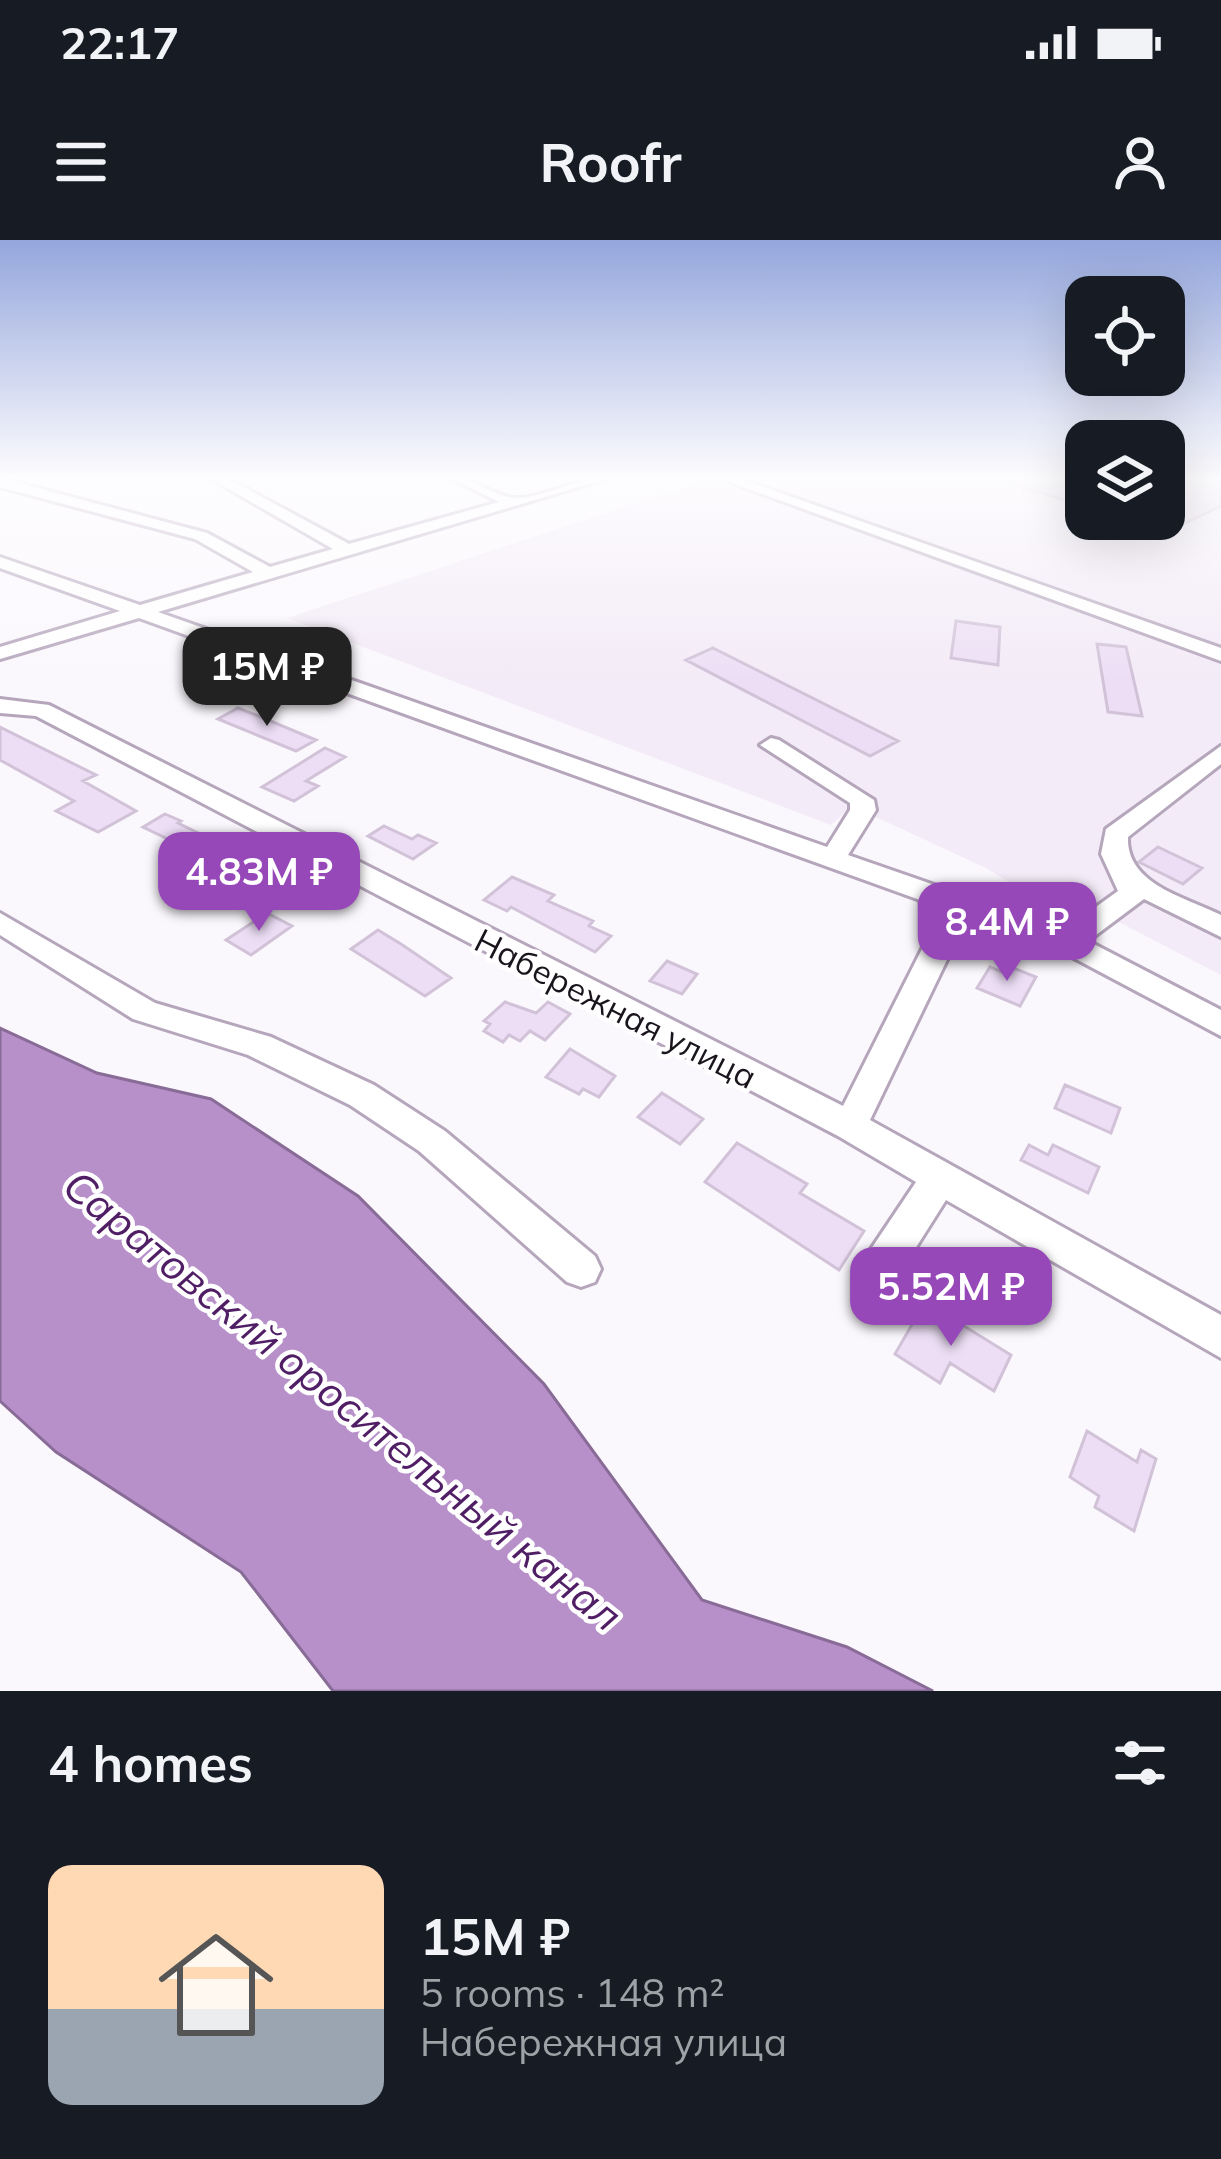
<!DOCTYPE html>
<html lang="en">
<head>
<meta charset="utf-8">
<style>
	:root { --surface:#171b24; --page:#20242c; --text:#f1f3f6; --muted:#9ea1a6; --line:#363941; --accent:#9648b9 }
	body { margin:0; font-family:Mulish,sans-serif; background:var(--page); color:var(--text); height:100vh; display:flex; flex-direction:column; font-size:45px; white-space:nowrap }
	* { box-sizing:border-box; margin:0 }
	p { font-size:39px; color:var(--muted) }
	.icon { flex:none; width:66px; height:66px; fill:none; stroke:currentColor; stroke-width:2; stroke-linecap:round; stroke-linejoin:round }
	.map { position:relative; height:1451px; overflow:hidden }
	.side { display:flex; flex-direction:column; background:var(--surface); flex:1 }
	.side>* { flex:none }
	.buttons { position:absolute; left:1065px; top:36px; display:grid; gap:24px }
	.buttons a { display:grid; place-items:center; width:120px; height:120px; border-radius:24px; background:var(--surface); box-shadow:0 12px 48px #0002; font-size:60px }
	.price { position:absolute; translate:-50% -102px; padding:0 27px; border-radius:24px; background:var(--accent); color:#fff; font-size:39px; line-height:78px; filter:drop-shadow(0 3px 6px #0008) }
	.price::after { content:''; position:absolute; left:50%; top:72px; width:36px; height:27px; margin-left:-18px; background:inherit; clip-path:polygon(0 0,100% 0,50% 100%) }
	.price.selected { background:#222; color:#fff }
	ul { padding:0; list-style:none }
	li { display:flex; align-items:center; gap:36px; height:300px; padding:0 48px }
	li+li { border-top:3px solid var(--line) }
	li span { display:grid; place-items:center; flex:none; width:336px; height:240px; border-radius:24px; color:#555 }
	li>.icon { margin-inline-start:auto }
	span .icon { width:144px; height:144px; fill:#fffc; stroke-width:1 }
	li b { font-size:51px }
	h2 { display:flex; justify-content:space-between; align-items:center; height:144px; padding:0 48px; font-size:51px }
	.status { display:flex; justify-content:space-between; align-items:center; height:84px; padding:0 60px; background:var(--surface); direction:ltr }
	.status svg { height:33px; fill:currentColor }
	header { display:flex; justify-content:space-between; align-items:center; height:156px; padding:0 48px; background:var(--surface); font-size:54px; font-weight:700 }
	.map>svg:first-child { display:block }
	.built { fill:#f3ebf7 }
	.water { fill:#b790ca; stroke:#886b96; stroke-width:3 }
	.building { fill:#eddef5; stroke:#d1c2d8; stroke-width:3 }
	.lines { fill:none; stroke-linecap:round; stroke-linejoin:round }
	.minor-casing { stroke:#b5a6bc; stroke-width:6 }
	.minor { fill:#fff; fill-rule:evenodd }
	.labels { text-anchor:middle; dominant-baseline:central; stroke-width:9; stroke-linejoin:round; paint-order:stroke }
	.street-label { font-size:33px; fill:#1a141c; stroke:#fff }
	.near-water-label { font-size:42px; font-style:italic; fill:#501e65; stroke:#fff }
</style>
</head>
<body>
<div class="status"><b>22:17</b><svg viewBox="0 0 49 12"><path d="M0 12V9h3v3zM5 12V6h3v6zM10 12V3h3v9zM15 12V0h3v12zM26 1h20v11H26zM47 4h2v5h-2z"/></svg></div>
<header><svg class="icon" aria-label="menu" viewBox="0 0 24 24"><path d="M4 6h16M4 12h16M4 18h16"/></svg>Roofr<svg class="icon" aria-label="person" viewBox="0 0 24 24"><circle cx="12" cy="8" r="4"/><path d="M4 21q1-7 8-7t8 7"/></svg></header>
<div class="map">
<svg width="1221" height="1451" viewBox="0 0 1221 1451">
	<rect width="100%" height="100%" fill="#fbf8fd"/>
	<!-- built -->
	<path class="built" d="M715,237H1086V279H1164V237H1221V735L1105,675L1053,669L986,628L852,566L831,585L287,378Z"/>
	<!-- water -->
	<path class="water" d="M0,788L97,833L211,859L358,956L544,1144L702,1360L847,1407L933,1451H333L241,1332L56,1212L0,1161Z"/>
	<!-- building -->
	<path class="building" d="M1000,237H1086V266L1000,241Z
		M1164,237H1221V266L1164,293Z
		M956,381L1000,387L998,425L951,418Z
		M1097,404L1126,407L1142,476L1108,472Z
		M713,408L898,501L870,516L686,420Z
		M238,468L256,475L316,500L296,511L218,479Z
		M0,487L96,535L83,541L136,571L98,592L56,571L74,561L0,520Z
		M325,508L345,517L306,541L318,546L294,561L262,547Z
		M165,574L181,581L178,583L241,614L211,634L193,625L169,610L178,604L143,587Z
		M384,586L412,599L418,595L436,603L413,619L368,596Z
		M1158,607L1202,628L1183,644L1139,622Z
		M512,637L554,655L548,661L593,681L589,686L611,696L595,712L511,667L507,671L484,660Z
		M259,640L279,650L250,671L229,661Z
		M267,673L292,686L251,715L226,700Z
		M378,690L401,704L451,738L425,756L351,709Z
		M667,721L697,734L682,754L650,741Z
		M1006,725L1036,737L1020,766L977,748L990,727L1002,732Z
		M505,762L536,773L548,762L570,774L545,800L530,791L520,801L509,795L503,802L484,791L490,784L484,781Z
		M570,809L615,836L599,857L583,849L579,854L546,837Z
		M1065,845L1120,868L1111,893L1055,868Z
		M662,853L703,879L680,904L638,877Z
		M737,903L807,944L800,953L864,991L839,1030L705,942Z
		M1029,905L1048,915L1053,905L1099,927L1088,953L1021,920Z
		M925,1062L1011,1115L994,1151L950,1123L940,1143L895,1114Z
		M1087,1191L1137,1222L1141,1210L1156,1219L1134,1291L1095,1267L1099,1256L1070,1237Z"/>
	<g class="lines">
		<!-- minor casing -->
		<g class="minor-casing">
			<path id="minor" d="M208,237H225L349,304L499,262L449,237C474,237 492,256 515,258C540,259 580,237 612,237L158,372L827,607L850,570V563L760,505L771,498L779,500L874,560L876,570L848,615L1064,690L1118,651L1101,614L1106,589L1221,506V524L1128,597C1126,644 1184,657 1221,675V697L1144,659L1088,701L1221,770V796L1057,709L950,671L956,701L870,880L1221,1075V1118L946,960L889,1050L875,1055L861,1050L855,1037L861,1024L916,942L838,896L36,476L0,473V459L49,465L843,866L926,701L920,660L139,378L0,419V407L120,371L0,328V317L140,365L253,332L195,299L0,247V238L207,293L270,327L333,309Z
				M716,237H735L1221,408V421Z
				M0,673L155,763L271,797L374,845L445,891L595,1016L601,1029L595,1042L581,1047L567,1042L419,911L350,865L248,815L133,779L0,695Z"/>
		</g>
		<!-- minor -->
		<use href="#minor" class="minor"/>
	</g>
	<!-- sky -->
	<linearGradient id="sky" x2="0" y2="1"><stop stop-color="#94a6dc"/><stop offset="0.54" stop-color="#fdfcfe"/><stop offset="1" stop-color="#fdfcfe" stop-opacity="0"/></linearGradient>
	<rect width="1221" height="440" fill="url(#sky)"/>
	<g class="labels">
		<!-- street labels -->
		<g class="street-label">
			<text transform="translate(616 768) rotate(27)">Набережная улица</text>
		</g>
		<!-- near-water labels -->
		<g class="near-water-label">
			<text transform="translate(343 1160) rotate(39)">Саратовский оросительный канал</text>
		</g>
	</g>
</svg>
<div class="buttons">
<a><svg class="icon" aria-label="locate" viewBox="0 0 24 24"><circle cx="12" cy="12" r="6"/><path d="M12 2v4M12 18v4M2 12h4M18 12h4"/></svg></a>
<a><svg class="icon" aria-label="layers" viewBox="0 0 24 24"><path d="M12 4l9 5-9 5-9-5zM3 14l9 5 9-5"/></svg></a>
</div>
<b class="price selected" style="left:267px;top:489px">15M ₽</b>
<b class="price" style="left:259px;top:694px">4.83M ₽</b>
<b class="price" style="left:1007px;top:744px">8.4M ₽</b>
<b class="price" style="left:951px;top:1109px">5.52M ₽</b>
</div>
<section class="side">
<h2>4 homes<svg class="icon" aria-label="filters" viewBox="0 0 24 24"><path d="M4 7h16M4 17h16"/><circle cx="9" cy="7" r="2"/><circle cx="15" cy="17" r="2"/></svg></h2>
<ul>
<li><span style="background:linear-gradient(#ffd9b3 60%,#9aa5b1 0)"><svg class="icon" aria-label="home" viewBox="0 0 24 24"><path d="M3 11l9-7 9 7M6 9v11h12V9"/></svg></span><div><b>15M ₽</b><p>5 rooms · 148 m²</p><p>Набережная улица</p></div></li>
</ul>
</section>
</body>
</html>
